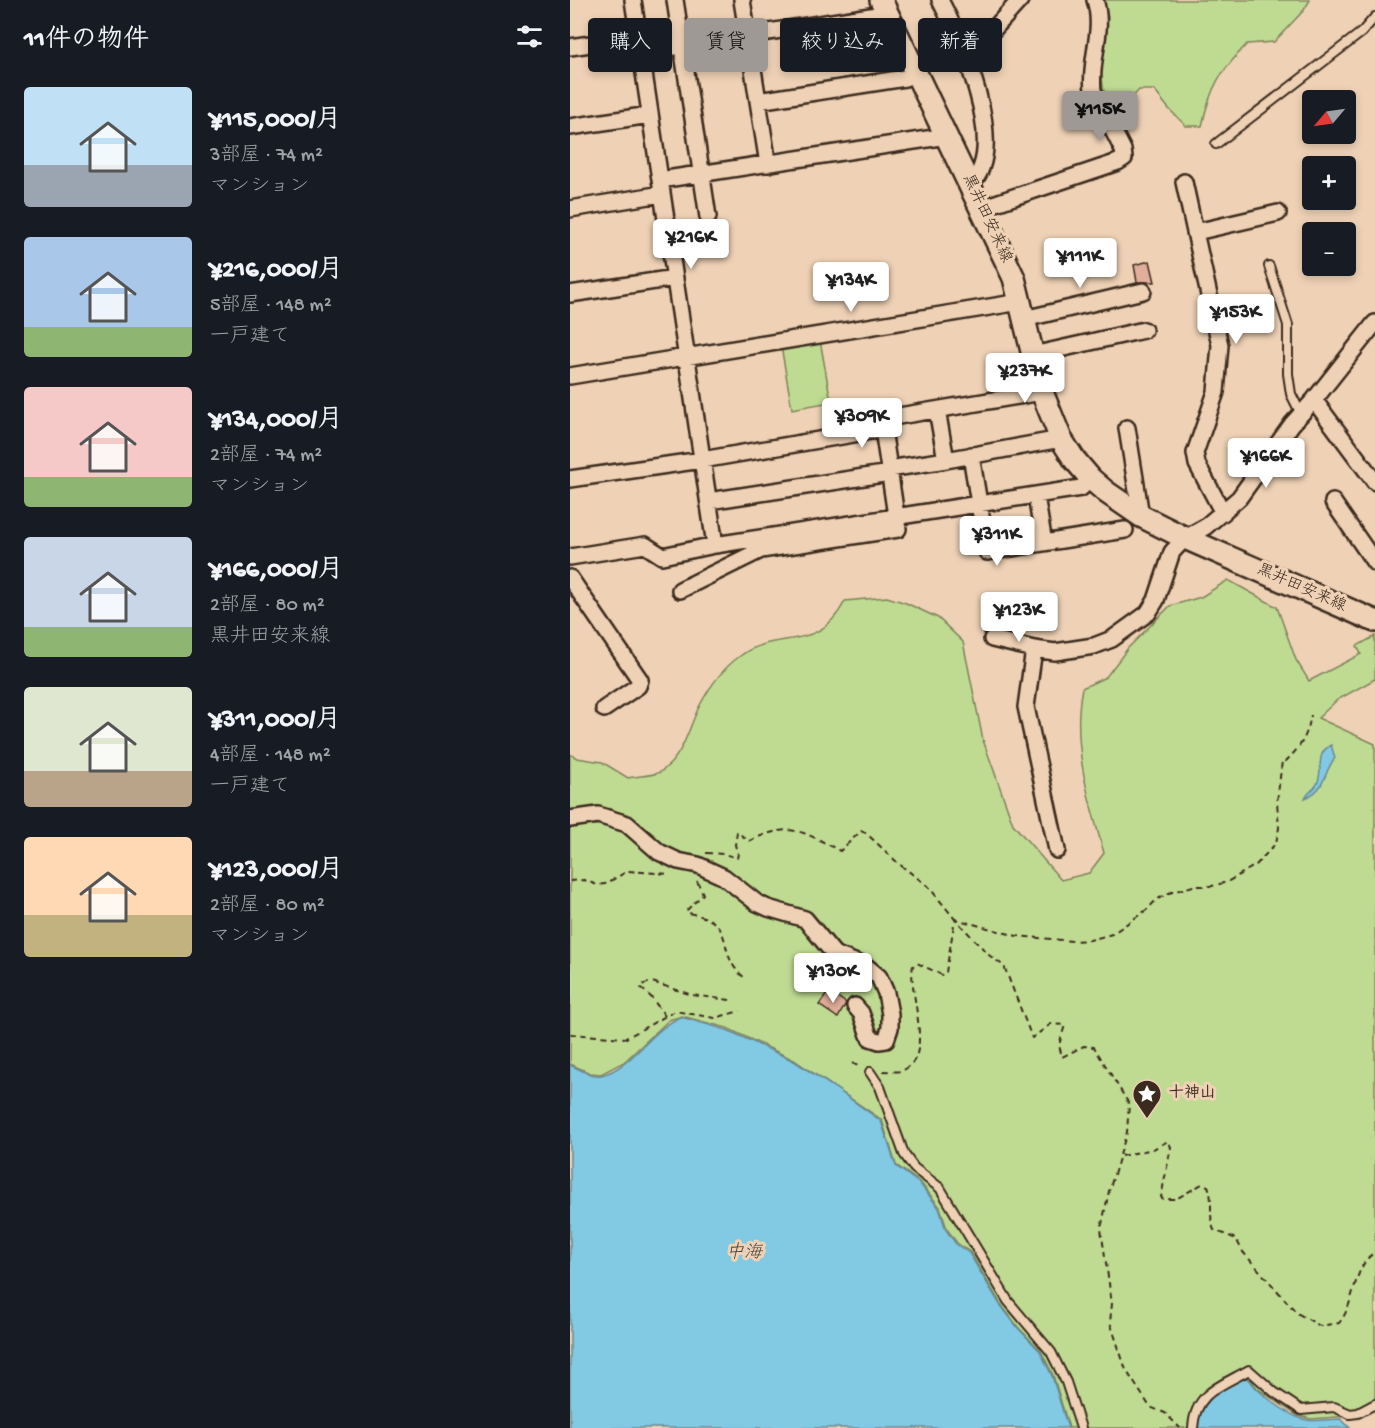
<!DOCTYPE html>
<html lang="ja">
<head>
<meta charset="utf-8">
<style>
	:root { --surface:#171b24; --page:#242831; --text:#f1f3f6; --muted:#9ea1a6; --accent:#9f9995 }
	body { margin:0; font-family:"Gochi Hand","Klee One",sans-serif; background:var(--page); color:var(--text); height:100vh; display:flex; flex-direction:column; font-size:22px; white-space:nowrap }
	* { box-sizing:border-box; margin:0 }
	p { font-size:20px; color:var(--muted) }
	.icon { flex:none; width:33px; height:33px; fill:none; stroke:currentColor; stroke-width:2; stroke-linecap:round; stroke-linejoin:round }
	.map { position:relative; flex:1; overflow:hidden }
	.sheet { display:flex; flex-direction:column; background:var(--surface); width:570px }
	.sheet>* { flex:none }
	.top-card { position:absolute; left:18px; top:18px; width:570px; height:54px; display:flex; gap:12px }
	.needle { width:39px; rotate:241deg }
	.controls { position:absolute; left:732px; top:90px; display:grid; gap:12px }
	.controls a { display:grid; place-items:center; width:54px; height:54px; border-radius:6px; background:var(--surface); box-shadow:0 3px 9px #0003; font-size:30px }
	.price { position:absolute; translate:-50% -51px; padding:0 14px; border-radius:6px; background:#fff; color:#222; font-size:20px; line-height:39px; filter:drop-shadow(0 2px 3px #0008) }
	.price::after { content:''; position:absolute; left:50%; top:36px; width:18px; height:14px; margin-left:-9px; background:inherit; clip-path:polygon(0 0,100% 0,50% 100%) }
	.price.current { background:var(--accent); color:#111 }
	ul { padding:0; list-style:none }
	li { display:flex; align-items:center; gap:18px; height:150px; padding:0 24px }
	li span { display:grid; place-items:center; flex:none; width:168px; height:120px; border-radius:6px; color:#555 }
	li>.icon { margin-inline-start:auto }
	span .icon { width:72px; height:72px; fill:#fffc; stroke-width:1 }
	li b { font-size:26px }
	h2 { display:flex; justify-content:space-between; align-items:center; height:72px; padding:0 24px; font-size:26px }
	.tag { padding:0 21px; border-radius:6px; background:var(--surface); box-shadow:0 3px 9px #0003; font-size:21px; line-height:54px }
	.tag.current { background:var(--accent); color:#111 }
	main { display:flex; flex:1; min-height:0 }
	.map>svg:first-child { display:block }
	.green { fill:#bfdb92; stroke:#7d8258; stroke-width:1.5 }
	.water { fill:#82c9e3; stroke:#668994; stroke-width:1.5 }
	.building { fill:#e0ae9a; stroke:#3b2a1e; stroke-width:1.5 }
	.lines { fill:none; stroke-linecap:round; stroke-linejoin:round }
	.service-casing { stroke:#3b2a1e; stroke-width:12 }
	.minor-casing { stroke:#3b2a1e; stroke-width:20 }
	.secondary-casing { stroke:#3b2a1e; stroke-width:26 }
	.path { stroke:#3b2a1e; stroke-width:2; stroke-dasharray:6 4.5; stroke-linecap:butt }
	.service { stroke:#efd2b6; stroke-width:8 }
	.minor { stroke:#efd2b6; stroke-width:15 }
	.secondary { stroke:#efd2b6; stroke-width:21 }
	.labels { text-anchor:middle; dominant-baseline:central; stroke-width:6; stroke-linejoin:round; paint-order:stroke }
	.street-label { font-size:16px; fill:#3b2a1e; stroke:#efd2b6 }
	.poi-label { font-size:16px; font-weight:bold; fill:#3b2a1e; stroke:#efd2b6; text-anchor:start }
	.water-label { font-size:18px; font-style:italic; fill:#46423c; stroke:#efd2b6 }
</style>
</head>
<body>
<main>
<section class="sheet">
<h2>11件の物件<svg class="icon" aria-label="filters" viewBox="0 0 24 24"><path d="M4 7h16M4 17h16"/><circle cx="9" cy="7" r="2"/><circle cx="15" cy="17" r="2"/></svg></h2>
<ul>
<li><span style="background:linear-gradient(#bfe0f5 65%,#9aa5b1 0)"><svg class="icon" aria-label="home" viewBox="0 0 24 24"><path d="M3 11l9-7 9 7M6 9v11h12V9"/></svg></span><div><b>¥115,000/月</b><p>3部屋 · 74 m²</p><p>マンション</p></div></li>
<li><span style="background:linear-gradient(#a9c7e8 75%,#8fb573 0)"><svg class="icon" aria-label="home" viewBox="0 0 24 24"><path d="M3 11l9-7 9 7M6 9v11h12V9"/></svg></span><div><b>¥216,000/月</b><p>5部屋 · 148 m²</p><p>一戸建て</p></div></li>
<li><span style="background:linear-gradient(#f6c9c9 75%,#8fb573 0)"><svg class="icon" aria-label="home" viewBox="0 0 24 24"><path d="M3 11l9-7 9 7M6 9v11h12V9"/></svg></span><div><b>¥134,000/月</b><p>2部屋 · 74 m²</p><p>マンション</p></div></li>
<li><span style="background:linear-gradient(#c9d6e8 75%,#8fb573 0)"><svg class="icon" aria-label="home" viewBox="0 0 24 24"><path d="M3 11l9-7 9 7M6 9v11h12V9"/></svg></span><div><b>¥166,000/月</b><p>2部屋 · 80 m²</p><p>黒井田安来線</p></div></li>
<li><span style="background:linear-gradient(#dfe7d0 70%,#b9a48a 0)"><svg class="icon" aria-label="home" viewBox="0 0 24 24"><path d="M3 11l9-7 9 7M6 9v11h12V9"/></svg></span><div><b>¥311,000/月</b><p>4部屋 · 148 m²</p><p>一戸建て</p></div></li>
<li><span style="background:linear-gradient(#ffd9b3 65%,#c2b280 0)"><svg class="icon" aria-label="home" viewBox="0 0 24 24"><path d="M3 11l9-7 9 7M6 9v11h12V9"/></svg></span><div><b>¥123,000/月</b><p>2部屋 · 80 m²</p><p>マンション</p></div></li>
</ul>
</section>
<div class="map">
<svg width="805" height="1428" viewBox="0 0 805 1428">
	<rect width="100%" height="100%" fill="#efd2b6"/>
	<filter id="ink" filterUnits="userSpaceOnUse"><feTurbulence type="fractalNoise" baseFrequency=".0167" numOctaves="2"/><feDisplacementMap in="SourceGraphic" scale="12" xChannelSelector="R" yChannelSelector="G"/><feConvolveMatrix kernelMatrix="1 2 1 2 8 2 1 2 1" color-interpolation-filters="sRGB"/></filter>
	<g filter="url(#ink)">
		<!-- green -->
		<path class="green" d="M533,0H740L734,10L704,42L677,44C649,74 641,85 632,126H616L599,109L584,90H569L556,104L548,107L534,93L530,62L538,16Z
			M250,340L261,402L222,409L211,346Z
			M658,580L707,607L726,660L739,681L791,654L787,646L805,636V679L767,700L748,718L805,744V1405L780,1416L741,1419L728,1416L687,1388L676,1374L626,1428H499L483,1375L471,1351L448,1327L430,1303L400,1252L387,1243L377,1229L370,1207L350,1182L326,1165L312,1120L224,1060L157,1028L112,1016L99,1020L54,1062L31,1074L20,1073L0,1064V754L7,758L32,762L58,778C67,776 82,776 90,772C114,757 118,728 130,705C140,686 152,669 170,656C207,628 248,655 275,601L317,597L336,603L368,618L393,642L413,740L443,824L491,880L519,873L534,853C519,801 501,743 512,688L536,677L558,648L600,606L631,597Z"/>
		<!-- water -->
		<path class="water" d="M761,745L765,758C753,772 757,789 735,798C738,792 744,790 747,784C754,770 744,754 761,745Z
			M111,1017L157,1030L224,1061L265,1088L311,1121L326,1166L350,1184L369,1208L376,1230L386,1244L399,1253L429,1303L448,1328L470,1351L482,1376L498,1428H0V1065C10,1069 20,1077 31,1075C61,1069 82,1028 111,1017Z
			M675,1376C687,1391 718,1417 737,1420C748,1422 760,1419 771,1419L780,1428H626C625,1398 652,1388 675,1376Z"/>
		<!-- building -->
		<path class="building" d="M580,261L585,282H567L564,265Z
			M259,991L276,1003L268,1018L249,1005Z"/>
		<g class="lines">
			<!-- service casing -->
			<g class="service-casing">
				<path id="service" d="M646,144L792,32L805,17
					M699,266L718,325V374L721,394L731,414
					M300,1072L310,1087L334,1154L344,1168L370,1188L438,1301L481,1352L496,1382L511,1428
					M623,1428C625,1392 651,1386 679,1370L704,1392L731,1410L764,1407L780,1414L788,1413L805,1404"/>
			</g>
			<!-- minor casing -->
			<g class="minor-casing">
				<path id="minor" d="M63,0L145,545
					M105,0L138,217
					M172,0L198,164
					M370,0C391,41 440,147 400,185
					M0,47L68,37
					M70,52L307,15L316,11
					M395,55L403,52L450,0
					M188,101L335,78L346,73
					M0,127L80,115
					M90,180L377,136
					M614,182L650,345L646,392L625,453L627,464L653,513
					M411,208L548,162L554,158L553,150L523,91C519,60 535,31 525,0
					M0,209L92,194
					M626,232L708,213
					M0,294L105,278
					M454,319L573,291
					M463,355L574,330
					M0,376L450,302
					M744,400L805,482
					M367,410L376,460L491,439
					M557,428L571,516
					M313,429L311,419L472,392
					M401,455L417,552L555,530
					M319,469L376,460
					M0,479L132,460L313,429L328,529L191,550L110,590
					M466,496L474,543
					M139,501L320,473
					M763,502L805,563
					M0,557L75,545L92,556L145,545L511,488L521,479
					M0,578L70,680L68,686L34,709
					M422,639L464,649
					M0,819L28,815L57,824L89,852L108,861L128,865L154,877L187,903L198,908L235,919L264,954L297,967L309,977L316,993L320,1014V1028L316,1040L309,1041L300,1038L291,1013L285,1006
					M487,850L456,707L464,649L485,652L524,646L542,639L578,613L586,600L602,552L615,538L635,527L669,498L722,424L744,400L805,323"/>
			</g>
			<!-- secondary casing -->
			<g class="secondary-casing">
				<path id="secondary" d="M311,0L444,278L472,392L491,439L504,459L521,479L536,492L571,516L615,538L805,621"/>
			</g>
			<!-- path -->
			<path class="path" d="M136,853L154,854L167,858L168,854L165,845L167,832L179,841C221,822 231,830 270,851L291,831L296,833L329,864L358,886L384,918L420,956L434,966L462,1038L481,1024L495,1025L489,1045L492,1057L514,1046L524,1047L559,1104L557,1132L539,1191L531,1229L542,1304L540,1322L556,1370L580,1407L595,1413L610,1428
				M0,881L14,880L27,885L35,884L58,871L100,874
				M127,881L133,894L117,910V913C172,921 142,953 175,978
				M95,1016L81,997L71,988V985L82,982L122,995L160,1000
				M0,1034L56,1038L105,1011L145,1018L170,1011
				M282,1063L290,1067
				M313,1071C318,1071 326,1072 331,1071C367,1058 337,991 343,966L347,963L372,975L376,972L385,919L447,936L503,941L520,940L542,934L578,909L586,900L599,893L623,886H642L657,882L686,865L706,843L709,828L707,802L712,761H716C731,746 737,737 741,715
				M551,1156L583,1149L598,1141L601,1147L591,1197L593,1199H606L632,1184L638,1186C644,1200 638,1216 644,1230L666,1239L673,1252L727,1313L750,1326L769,1323C786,1303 782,1267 805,1252"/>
			<!-- service -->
			<use href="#service" class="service"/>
			<!-- minor -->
			<use href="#minor" class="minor"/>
			<!-- secondary -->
			<use href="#secondary" class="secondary"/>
		</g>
	</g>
	<!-- icons -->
	<defs>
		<g id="sight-pin" transform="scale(1.5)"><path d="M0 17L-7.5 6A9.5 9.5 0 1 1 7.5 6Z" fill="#3b2a1e" stroke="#efd2b6"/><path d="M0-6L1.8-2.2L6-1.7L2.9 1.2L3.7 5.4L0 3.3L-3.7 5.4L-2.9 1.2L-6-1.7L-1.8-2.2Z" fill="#fff"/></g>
	</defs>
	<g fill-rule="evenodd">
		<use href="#sight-pin" x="577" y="1094"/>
	</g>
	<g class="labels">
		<!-- street labels -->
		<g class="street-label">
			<text transform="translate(416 219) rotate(65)">黒井田安来線</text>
			<text transform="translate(731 589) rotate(24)">黒井田安来線</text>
		</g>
		<!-- poi labels -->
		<g class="poi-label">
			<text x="598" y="1094">十神山</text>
		</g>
		<!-- water labels -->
		<g class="water-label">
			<text x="174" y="1253">中海</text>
		</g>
	</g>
</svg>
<div class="controls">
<a><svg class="needle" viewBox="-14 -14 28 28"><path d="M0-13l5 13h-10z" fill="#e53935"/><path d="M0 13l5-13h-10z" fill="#9ea1a6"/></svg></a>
<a>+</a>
<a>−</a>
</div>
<b class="price current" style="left:530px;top:142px">¥115K</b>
<b class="price" style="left:121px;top:270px">¥216K</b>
<b class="price" style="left:510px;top:289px">¥111K</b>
<b class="price" style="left:281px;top:313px">¥134K</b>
<b class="price" style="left:666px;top:345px">¥153K</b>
<b class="price" style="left:455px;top:404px">¥237K</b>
<b class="price" style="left:292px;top:449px">¥309K</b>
<b class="price" style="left:696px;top:489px">¥166K</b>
<b class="price" style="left:427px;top:567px">¥311K</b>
<b class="price" style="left:449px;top:643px">¥123K</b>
<b class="price" style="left:263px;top:1004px">¥130K</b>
<div class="top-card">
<a class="tag">購入</a>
<a class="tag current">賃貸</a>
<a class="tag">絞り込み</a>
<a class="tag">新着</a>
</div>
</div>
</main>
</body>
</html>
